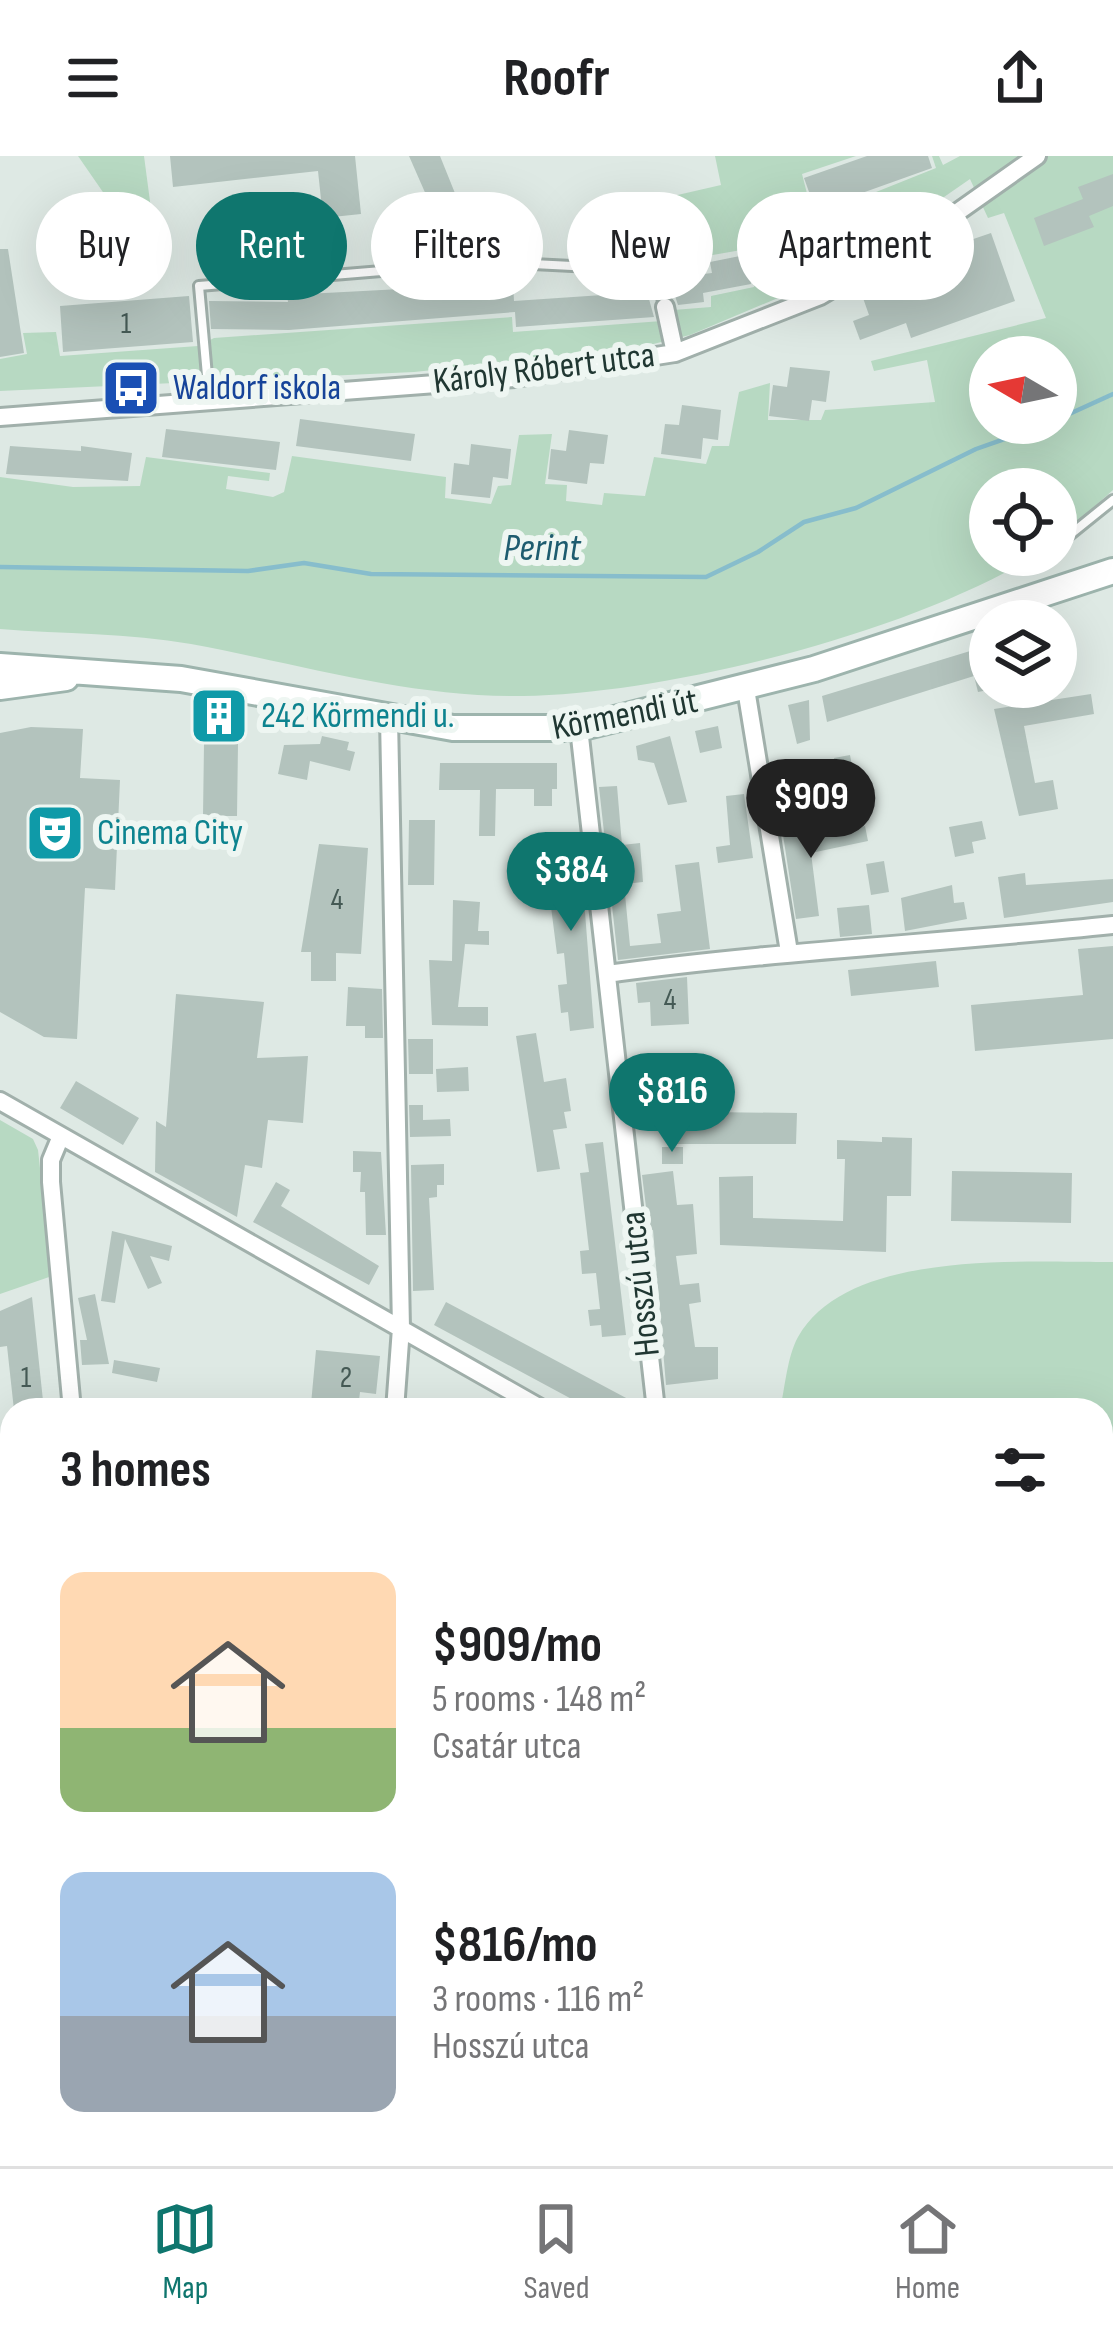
<!DOCTYPE html>
<html lang="en">
<head>
<meta charset="utf-8">
<style>
	:root { --surface:#fff; --page:#f6f6f6; --text:#202124; --muted:#757577; --line:#e0e0e0; --accent:#0f766e }
	body { margin:0; font-family:"Sofia Sans Condensed",sans-serif; background:var(--page); color:var(--text); height:100vh; display:flex; flex-direction:column; font-size:45px; white-space:nowrap }
	* { box-sizing:border-box; margin:0 }
	p { font-size:39px; color:var(--muted) }
	.icon { flex:none; width:66px; height:66px; fill:none; stroke:currentColor; stroke-width:2; stroke-linecap:round; stroke-linejoin:round }
	.map { position:relative; flex:1; overflow:hidden }
	.details { position:absolute; left:0px; top:1242px; width:1113px; height:768px; display:flex; flex-direction:column; background:var(--surface); border-radius:36px 36px 0 0; box-shadow:0 12px 48px #0002 }
	.details>* { flex:none }
	.guide { position:absolute; left:36px; top:36px; width:1041px; height:108px; display:flex; gap:24px }
	.needle { width:78px; rotate:279deg }
	.controls { position:absolute; left:969px; top:180px; display:grid; gap:24px }
	.controls a { display:grid; place-items:center; width:108px; height:108px; border-radius:50%; background:var(--surface); box-shadow:0 12px 48px #0002; font-size:60px }
	.price { position:absolute; translate:-50% -102px; padding:0 27px; border-radius:42px; background:var(--accent); color:#fff; font-size:39px; line-height:78px; filter:drop-shadow(0 3px 6px #0008) }
	.price::after { content:''; position:absolute; left:50%; top:72px; width:36px; height:27px; margin-left:-18px; background:inherit; clip-path:polygon(0 0,100% 0,50% 100%) }
	.price.selected { background:#222; color:#fff }
	ul { padding:0; list-style:none }
	li { display:flex; align-items:center; gap:36px; height:300px; padding:0 60px }
	li span { display:grid; place-items:center; flex:none; width:336px; height:240px; border-radius:24px; color:#555 }
	li>.icon { margin-inline-start:auto }
	span .icon { width:144px; height:144px; fill:#fffc; stroke-width:1 }
	li b { font-size:51px }
	h2 { display:flex; justify-content:space-between; align-items:center; height:144px; padding:0 60px; font-size:51px }
	.tag { padding:0 42px; border-radius:54px; background:var(--surface); box-shadow:0 12px 48px #0002; font-size:42px; line-height:108px }
	.tag.selected { background:var(--accent); color:#fff }
	header { display:flex; justify-content:space-between; align-items:center; height:156px; padding:0 60px; background:var(--surface); font-size:54px; font-weight:700 }
	.dock { display:flex; justify-content:space-around; align-items:center; height:168px; border-top:3px solid var(--line); background:var(--surface); font-size:33px; color:var(--muted) }
	.dock a { display:grid; justify-items:center; gap:6px }
	.dock .selected { color:var(--accent) }
	.map>svg:first-child { display:block }
	.green { fill:#b7d9c2; fill-rule:evenodd }
	.lines { fill:none; stroke-linecap:round; stroke-linejoin:round }
	.stream { stroke:#87bdcc; stroke-width:4.5 }
	.building { fill:#b3c3bd }
	.lane-casing { stroke:#a1b0ab; stroke-width:14 }
	.street-casing { stroke:#a1b0ab; stroke-width:22 }
	.secondary-casing { stroke:#9db4ad; stroke-width:30 }
	.lane { stroke:#fff; stroke-width:8 }
	.street { stroke:#fff; stroke-width:16 }
	.secondary { stroke:#fff; stroke-width:24 }
	.labels { text-anchor:middle; dominant-baseline:central; stroke-width:12; stroke-linejoin:round; paint-order:stroke }
	.number-label { font-size:30px; fill:#455a55 }
	.street-label { font-size:36px; fill:#203732; stroke:#eef6f2 }
	.transit-label { font-size:36px; fill:#164399; stroke:#eef6f2; text-anchor:start }
	.culture-label { font-size:36px; fill:#0d838f; stroke:#eef6f2; text-anchor:start }
	.water-label { font-size:39px; font-style:italic; fill:#1e5c6f; stroke:#eef6f2 }
</style>
</head>
<body>
<header><svg class="icon" aria-label="menu" viewBox="0 0 24 24"><path d="M4 6h16M4 12h16M4 18h16"/></svg>Roofr<svg class="icon" aria-label="share" viewBox="0 0 24 24"><path d="M12 15V3M7 8l5-5 5 5M5 13v7h14v-7"/></svg></header>
<div class="map">
<svg width="1113" height="2010" viewBox="0 0 1113 2010">
	<rect width="100%" height="100%" fill="#dee9e4"/>
	<!-- green -->
	<path class="green" d="M78,0H144L160,121L131,124L125,68Z
		M715,0H856L802,18L812,57L791,64L792,74L749,84L747,93L707,100L706,113L665,118L653,130L601,134L595,58L721,29Z
		M932,0H939L943,9L960,0H1113V334L1056,385V333H990V399H1036C912,476 669,538 523,540C411,542 299,508 191,488C129,477 63,478 0,473V321L73,331L140,330L146,301L270,317L269,325L228,320L226,333L273,341L284,336L292,300L446,321L445,342L491,348L498,330L511,329L519,279L552,278L545,328L567,329L566,345L602,349L604,337L645,340L654,301L706,308L712,290H729L739,236L770,227L768,264H821L825,254L935,246L927,204L874,215L871,205L1046,162L1004,57L988,62L970,23L830,120L690,179L633,193L414,216L0,235V203L27,198L23,177L56,176L60,200L198,190L214,182L512,161L513,176L662,165L661,155L711,151V140L754,131L758,122L850,86L841,50L936,12ZM990,201H1056V267H990Z
		M0,964L33,983L38,994L52,1120L0,1138Z
		M1113,1106V1558L1101,1552V1254H780C785,1232 787,1201 798,1181C848,1092 1026,1107 1113,1106Z"/>
	<g class="lines">
		<!-- stream -->
		<path class="stream" d="M1056,264L1113,238
			M0,411L248,415L304,407L371,418L706,421L758,396L804,366L856,352L976,293L1050,267"/>
	</g>
	<!-- building -->
	<path class="building" d="M170,0H355L361,58L323,62L318,15L173,31Z
		M409,0H440L469,72L445,82Z
		M867,0H928L932,12L834,47L844,81L793,96L795,106L750,118L751,128L703,137L704,146L678,149L669,122L712,117L710,106L755,97L753,90L798,77L795,67L818,61L804,22Z
		M1113,18V50L1089,60L1094,71L1044,90L1034,62L1083,43L1078,31Z
		M114,71L118,105L86,110L81,76Z
		M991,77L1015,145L911,182L906,167L860,184L853,165L869,159L863,142L950,111L944,93Z
		M0,93H8L24,197L0,201Z
		M513,127L514,145L647,136L654,161L516,171L515,156L289,174L211,173L209,145L288,146L287,139Z
		M189,140L193,186L63,196L60,150Z
		M790,211L830,215L826,246L812,244L809,265L769,260L773,229L787,231Z
		M682,249L721,254L718,284L703,282L701,303L661,298L665,268L679,269Z
		M300,263L415,278L411,305L296,290Z
		M166,273L280,286L276,314L162,301Z
		M569,274L608,279L604,308L590,307L587,328L548,323L551,293L566,295Z
		M471,288L511,293L508,323L493,321L490,342L451,338L454,307L469,309Z
		M10,290L81,295V290L132,297L128,325L6,318Z
		M990,489L993,533L978,536L974,520L827,566L822,540Z
		M1091,538L1094,558L1024,570L1035,627L1053,624L1058,653L1019,660L994,553Z
		M809,544L810,584L797,588L788,549Z
		M718,570L722,592L700,597L695,575Z
		M31,571L83,573L80,622L120,624L115,734L85,732L77,883L44,881L0,856V577Z
		M322,580L349,586L347,594L355,596L350,615L310,605L307,624L278,618L284,589L320,588Z
		M670,580L687,646L668,649L654,607L638,604L636,590Z
		M204,588H238L237,660H203Z
		M850,599L855,625L839,628L834,602Z
		M440,607H557V633H552V650H534V633H496L495,680H479L480,634H439Z
		M811,613L812,635L776,636L774,614Z
		M617,630L622,689L640,687L643,726L624,728L630,790L661,787L657,758L681,755L675,709L699,706L710,793L618,804L599,631Z
		M744,638L753,702L718,707L716,691L730,689L726,640Z
		M409,664H435L434,729H408Z
		M801,664L809,682L865,670L868,685L811,697L819,760L796,763L781,666Z
		M982,665L986,683L972,686L974,697L955,701L949,671Z
		M319,688L368,692L361,798L336,797V825H311V796H301Z
		M580,692L594,872L570,875L568,856L561,857L558,829L567,828L564,797L557,798L544,696Z
		M884,705L889,736L871,739L866,708Z
		M1025,717L1026,729L1113,723V746L1004,762L998,721Z
		M952,729L954,747L964,746L967,763L905,775L901,742Z
		M453,744L480,746L478,775H489V789L465,788L458,851H488V870L432,869L429,804L452,805Z
		M869,749L872,778L840,781L837,752Z
		M1113,790V883L975,895L971,849L1083,839L1078,793Z
		M936,805L939,831L851,840L848,814Z
		M687,821L689,868L651,870L650,846L638,847L636,827Z
		M348,831L382,833L383,882H365V870H346Z
		M176,838L264,846L257,902L308,900L303,967L268,964L262,1012L245,1009L237,1061L155,1016L156,965L166,971Z
		M536,877L544,926L566,922L571,955L564,956L567,972L553,974L560,1013L537,1016L516,880Z
		M408,883H433V918H409Z
		M708,902V956L797,957L796,988H672V931H659L658,915L691,913L690,903Z
		M468,911L469,935L437,936L436,913Z
		M76,925L139,962L123,989L60,952Z
		M409,949H423V964L450,963L451,980L410,981Z
		M882,981L912,982L911,1040H887L886,1096L720,1089L719,1021L753,1020V1062L843,1065L845,1003H837V984L882,986Z
		M603,986L626,1179L602,1181L601,1169L590,1170L588,1154L600,1153L596,1117L582,1118L580,1095L589,1094L580,1017L589,1016L585,988Z
		M662,991H683V1008H662Z
		M353,995L381,996L386,1079H366L365,1036H360L361,1016H353Z
		M444,1008V1029H437V1041L429,1042L434,1134L413,1135L411,1009Z
		M673,1015L677,1049L693,1048L697,1098L676,1100L680,1129L699,1127L701,1146L689,1148L695,1191H718V1223L666,1229L653,1074L649,1075L642,1019Z
		M952,1015L1072,1017L1071,1067L951,1065Z
		M276,1026L290,1034L281,1050L379,1110L369,1129L253,1066Z
		M112,1075L172,1090L169,1105L150,1100L162,1127L148,1133L125,1083L115,1147L101,1145Z
		M95,1138L109,1208L82,1209L80,1184H87L78,1142Z
		M32,1141L44,1254H14L7,1190L0,1191V1155Z
		M446,1146L643,1251V1254H592L434,1169Z
		M316,1194L380,1200L376,1238L360,1236L358,1253L311,1248Z
		M114,1204L160,1212L157,1226L112,1217Z"/>
	<g class="lines">
		<!-- lane casing -->
		<g class="lane-casing">
			<path id="lane" d="M209,242L199,130L491,106L592,111
				M1056,390L1113,344
				M1043,400L1045,399"/>
		</g>
		<!-- street casing -->
		<g class="street-casing">
			<path id="street" d="M595,111L653,116L661,135
				M665,151L675,197
				M0,261L515,222L675,197L820,140L935,72L1037,0
				M746,533L789,796
				M389,562L401,1172L395,1254
				M579,572L656,1254
				M607,818C775,795 944,787 1113,769
				M0,945L544,1254
				M61,980L51,1004V1026L72,1254
				M0,1400L12,1399
				M1101,1571L1113,1578
				M0,1633L12,1634
				M1101,1894L1113,1898
				M0,1922L12,1928
				M0,1938L12,1940
				M184,1998L217,2010
				M338,2010L339,1998
				M616,2010L617,1998
				M877,2010L879,1998"/>
		</g>
		<!-- secondary casing -->
		<g class="secondary-casing">
			<path id="secondary" d="M0,510L181,523L453,572H579L814,513L1113,415
				M0,531L66,522"/>
		</g>
		<!-- lane -->
		<use href="#lane" class="lane"/>
		<!-- street -->
		<use href="#street" class="street"/>
		<!-- secondary -->
		<use href="#secondary" class="secondary"/>
	</g>
	<!-- icons -->
	<defs>
		<g id="bus-square" transform="scale(3)"><rect x="-9" y="-9" width="18" height="18" rx="4" fill="#1a4fb4" stroke="#eef6f2"/><path d="M-5-6H5V4H4V6H2V4H-2V6H-4V4H-5ZM-3.5-4V0h7V-4ZM-3.5 1.2v1.5H-2V1.2ZM2 1.2v1.5H3.5V1.2Z" fill="#fff"/></g>
		<g id="building-square" transform="scale(3)"><rect x="-9" y="-9" width="18" height="18" rx="4" fill="#0f9aa8" stroke="#eef6f2"/><path d="M-4-6H4V6H1V3H-1V6H-4ZM-2.5-4.3h1.7v1.8h-1.7ZM.8-4.3h1.7v1.8H.8ZM-2.5-1h1.7V.8h-1.7ZM.8-1h1.7V.8H.8Z" fill="#fff"/></g>
		<g id="theatre-square" transform="scale(3)"><rect x="-9" y="-9" width="18" height="18" rx="4" fill="#0f9aa8" stroke="#eef6f2"/><path d="M-5-5.5Q0-4 5-5.5V0Q5 5 0 6Q-5 5-5 0ZM-3.3-2.5H-1v1.5H-3.3ZM1-2.5H3.3v1.5H1ZM-2.8 1Q0 5.5 2.8 1Z" fill="#fff"/></g>
	</defs>
	<g fill-rule="evenodd">
		<use href="#bus-square" x="131" y="232"/>
		<use href="#building-square" x="219" y="560"/>
		<use href="#theatre-square" x="55" y="677"/>
	</g>
	<g class="labels">
		<!-- number labels -->
		<g class="number-label">
			<text x="126" y="168">1</text>
			<text x="337" y="744">4</text>
			<text x="670" y="844">4</text>
			<text x="26" y="1222">1</text>
			<text x="346" y="1222">2</text>
		</g>
		<!-- street labels -->
		<g class="street-label">
			<text transform="translate(544 213) rotate(-7)">Károly Róbert utca</text>
			<text transform="translate(625 559) rotate(-11)">Körmendi út</text>
			<text transform="translate(641 1128) rotate(-96)">Hosszú utca</text>
		</g>
		<!-- transit labels -->
		<g class="transit-label">
			<text x="173" y="232">Waldorf iskola</text>
		</g>
		<!-- culture labels -->
		<g class="culture-label">
			<text x="261" y="560">242 Körmendi u.</text>
			<text x="97" y="677">Cinema City</text>
		</g>
		<!-- water labels -->
		<g class="water-label">
			<text x="542" y="392">Perint</text>
		</g>
	</g>
</svg>
<div class="controls">
<a><svg class="needle" viewBox="-14 -14 28 28"><path d="M0-13l5 13h-10z" fill="#e53935"/><path d="M0 13l5-13h-10z" fill="#757577"/></svg></a>
<a><svg class="icon" aria-label="locate" viewBox="0 0 24 24"><circle cx="12" cy="12" r="6"/><path d="M12 2v4M12 18v4M2 12h4M18 12h4"/></svg></a>
<a><svg class="icon" aria-label="layers" viewBox="0 0 24 24"><path d="M12 4l9 5-9 5-9-5zM3 14l9 5 9-5"/></svg></a>
</div>
<b class="price selected" style="left:811px;top:705px">$909</b>
<b class="price" style="left:571px;top:778px">$384</b>
<b class="price" style="left:672px;top:999px">$816</b>
<div class="guide">
<a class="tag">Buy</a>
<a class="tag selected">Rent</a>
<a class="tag">Filters</a>
<a class="tag">New</a>
<a class="tag">Apartment</a>
</div>
<section class="details">
<h2>3 homes<svg class="icon" aria-label="filters" viewBox="0 0 24 24"><path d="M4 7h16M4 17h16"/><circle cx="9" cy="7" r="2"/><circle cx="15" cy="17" r="2"/></svg></h2>
<ul>
<li><span style="background:linear-gradient(#ffd9b3 65%,#8fb573 0)"><svg class="icon" aria-label="home" viewBox="0 0 24 24"><path d="M3 11l9-7 9 7M6 9v11h12V9"/></svg></span><div><b>$909/mo</b><p>5 rooms · 148 m²</p><p>Csatár utca</p></div></li>
<li><span style="background:linear-gradient(#a9c7e8 60%,#9aa5b1 0)"><svg class="icon" aria-label="home" viewBox="0 0 24 24"><path d="M3 11l9-7 9 7M6 9v11h12V9"/></svg></span><div><b>$816/mo</b><p>3 rooms · 116 m²</p><p>Hosszú utca</p></div></li>
</ul>
</section>
</div>
<nav class="dock">
<a class="selected"><svg class="icon" aria-label="map" viewBox="0 0 24 24"><path d="M3 6l6-2 6 2 6-2v14l-6 2-6-2-6 2zM9 4v14M15 6v14"/></svg>Map</a>
<a><svg class="icon" aria-label="saved" viewBox="0 0 24 24"><path d="M7 4h10v16l-5-4-5 4z"/></svg>Saved</a>
<a><svg class="icon" aria-label="home" viewBox="0 0 24 24"><path d="M3 11l9-7 9 7M6 9v11h12V9"/></svg>Home</a>
</nav>
</body>
</html>
